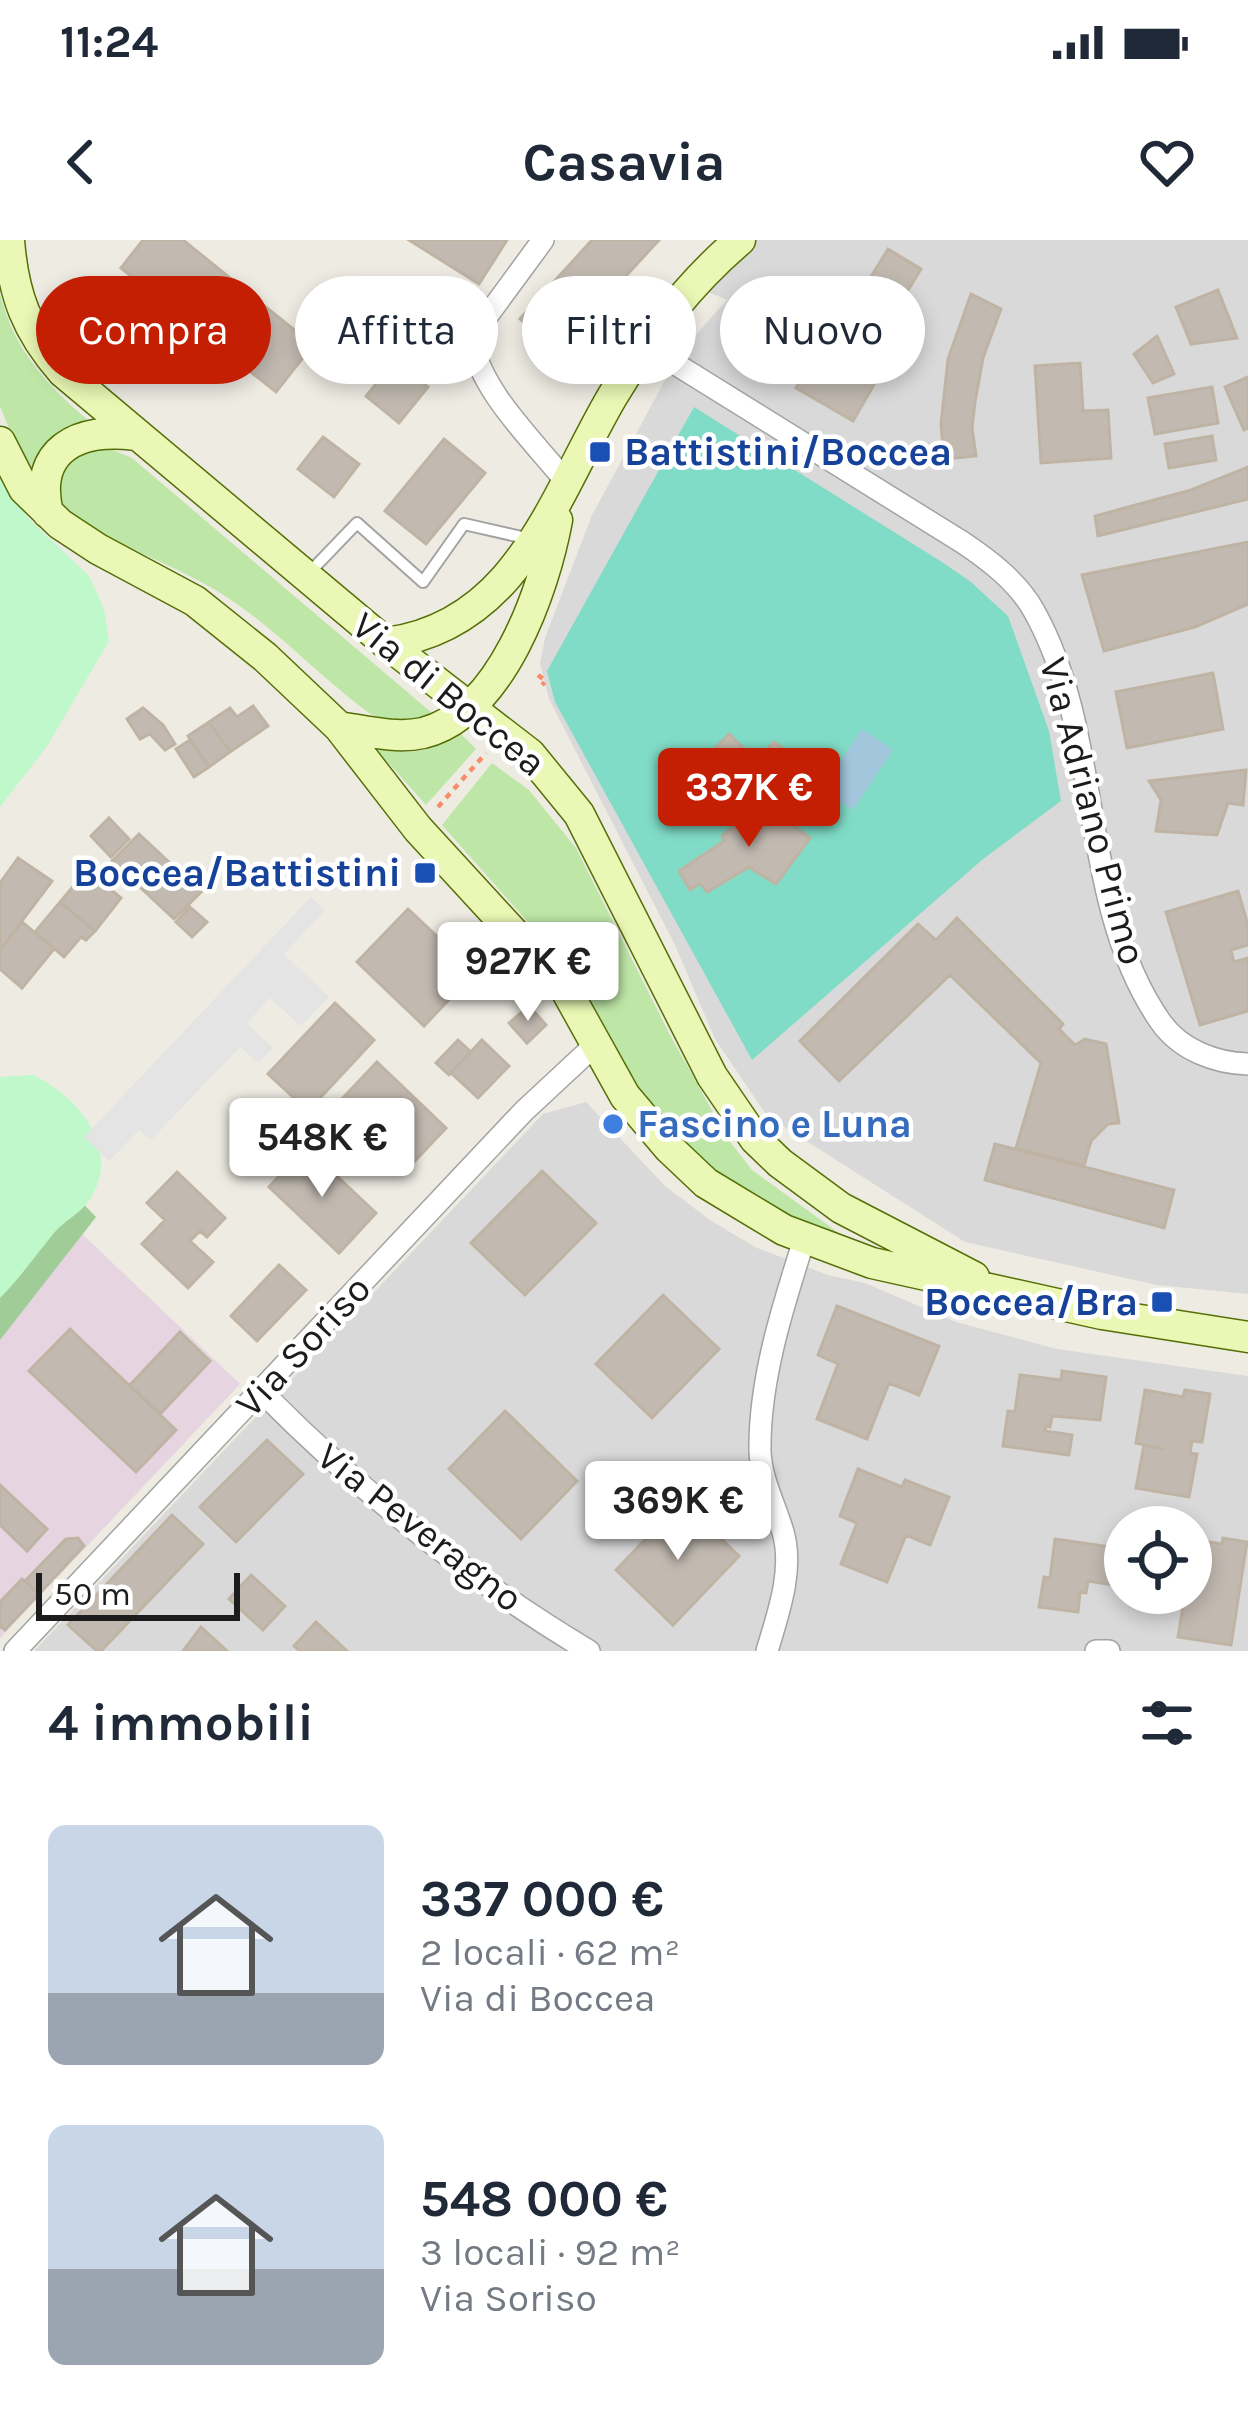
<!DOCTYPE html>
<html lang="it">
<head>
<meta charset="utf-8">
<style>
	:root { --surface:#fff; --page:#f6f6f7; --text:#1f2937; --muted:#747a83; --accent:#c41f03 }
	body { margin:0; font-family:Karla,sans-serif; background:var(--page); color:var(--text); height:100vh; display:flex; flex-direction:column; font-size:45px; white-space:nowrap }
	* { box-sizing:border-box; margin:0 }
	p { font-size:39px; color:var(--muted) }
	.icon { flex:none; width:66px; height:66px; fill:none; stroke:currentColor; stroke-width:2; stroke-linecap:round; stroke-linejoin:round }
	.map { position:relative; height:1411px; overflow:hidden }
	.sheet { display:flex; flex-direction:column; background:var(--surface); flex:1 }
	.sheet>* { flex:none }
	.banner { position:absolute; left:36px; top:36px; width:1176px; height:108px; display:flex; gap:24px }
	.buttons { position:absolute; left:1104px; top:1266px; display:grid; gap:24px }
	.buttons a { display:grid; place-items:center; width:108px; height:108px; border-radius:50%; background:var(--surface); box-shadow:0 6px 18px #0003; font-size:60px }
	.scale { position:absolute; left:36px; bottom:30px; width:204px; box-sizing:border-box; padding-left:12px; border:6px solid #1c1c1c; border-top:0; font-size:33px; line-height:42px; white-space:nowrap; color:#1c1c1c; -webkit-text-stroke:9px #fff; paint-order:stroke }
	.price { position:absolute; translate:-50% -102px; padding:0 27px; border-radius:12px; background:#fff; color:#222; font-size:39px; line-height:78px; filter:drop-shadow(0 3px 6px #0008) }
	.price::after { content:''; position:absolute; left:50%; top:72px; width:36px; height:27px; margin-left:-18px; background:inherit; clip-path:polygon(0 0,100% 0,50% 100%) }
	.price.selected { background:var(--accent); color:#fff }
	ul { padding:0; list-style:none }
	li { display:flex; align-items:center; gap:36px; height:300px; padding:0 48px }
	li span { display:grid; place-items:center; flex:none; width:336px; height:240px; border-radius:18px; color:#555 }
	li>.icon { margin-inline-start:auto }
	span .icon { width:144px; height:144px; fill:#fffc; stroke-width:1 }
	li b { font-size:51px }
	h2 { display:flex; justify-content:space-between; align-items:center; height:144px; padding:0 48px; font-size:51px }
	.chip { padding:0 42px; border-radius:54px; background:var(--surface); box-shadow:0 6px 18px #0003; font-size:42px; line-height:108px }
	.chip.selected { background:var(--accent); color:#fff }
	.status { display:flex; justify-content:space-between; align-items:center; height:84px; padding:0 60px; background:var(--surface); direction:ltr }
	.status svg { height:33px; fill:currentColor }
	header { display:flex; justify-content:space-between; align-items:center; height:156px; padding:0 48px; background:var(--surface); font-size:54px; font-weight:700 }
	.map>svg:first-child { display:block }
	.residential { fill:#dad9d9; fill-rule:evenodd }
	.industrial { fill:#e6d4e0 }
	.grass { fill:#bee7a7 }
	.forest { fill:#9fcc97 }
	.park { fill:#bef8cb }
	.pitch { fill:#80dcc6 }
	.parking { fill:#e4e4e4 }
	.water { fill:#a2c6db }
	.building { fill:#c2bab1; stroke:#bfb4a4; stroke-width:3 }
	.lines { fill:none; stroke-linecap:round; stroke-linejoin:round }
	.lane-casing { stroke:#a3a3a3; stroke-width:14 }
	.street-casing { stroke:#a3a3a3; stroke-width:24 }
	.secondary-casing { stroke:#556f06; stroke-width:33 }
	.path { stroke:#f78c69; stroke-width:4.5; stroke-dasharray:6 6; stroke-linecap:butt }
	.lane { stroke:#fff; stroke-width:10 }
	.street { stroke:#fff; stroke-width:21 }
	.secondary { stroke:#ebf8b5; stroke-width:30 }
	.transit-dot { fill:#1a4fb4; stroke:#fff; stroke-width:4.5 }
	.shop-dot { fill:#3f7fe0; stroke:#fff; stroke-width:4.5 }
	.labels { text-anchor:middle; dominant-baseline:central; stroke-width:9; stroke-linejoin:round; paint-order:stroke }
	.transit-label { font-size:39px; font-weight:bold; fill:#164399; stroke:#fff; text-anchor:end }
	.street-label { font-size:39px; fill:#1c1c1c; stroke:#fff }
	.shop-label { font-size:39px; font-weight:bold; fill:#366cbe; stroke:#fff; text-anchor:start }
</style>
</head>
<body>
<div class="status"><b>11:24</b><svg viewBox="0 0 49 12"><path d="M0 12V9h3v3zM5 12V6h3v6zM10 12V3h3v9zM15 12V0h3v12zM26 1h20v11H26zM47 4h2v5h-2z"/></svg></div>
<header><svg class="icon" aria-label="back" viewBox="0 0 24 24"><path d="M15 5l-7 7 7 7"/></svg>Casavia<svg class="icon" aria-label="heart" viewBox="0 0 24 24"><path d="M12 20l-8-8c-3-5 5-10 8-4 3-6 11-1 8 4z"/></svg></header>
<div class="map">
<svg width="1248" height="1411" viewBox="0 0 1248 1411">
	<rect width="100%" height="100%" fill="#edebe2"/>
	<!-- residential -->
	<path class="residential" d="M745,0H1248V1054L1157,1045L965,1002L767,876L715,799L675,705L549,459L540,424L545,398L592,275L669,133L693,98L727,60L694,46Z
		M586,862L665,946L710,980L755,1007L828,1035L865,1043L956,1082L1057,1109L1248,1136V1411H34L543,874ZM1125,1287H1191V1353H1125Z"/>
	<!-- industrial -->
	<path class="industrial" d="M82,994L240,1144L0,1398V1083Z"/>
	<!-- grass -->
	<path class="grass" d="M0,53C14,112 49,148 94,185L34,230L13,199L0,166Z
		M94,209L113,210L132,218L432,473C413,489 390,483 369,473C317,435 272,384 217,351C164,319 103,303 56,260L57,236L75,218Z
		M459,492L476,509L426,565L376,509C408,514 433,514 459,492Z
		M492,523L529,550L576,608L671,797L728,899L752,930L854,1004L798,984L710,933L648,865L586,752L567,726L442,585Z"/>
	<!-- forest -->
	<path class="forest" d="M10,889L96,977L0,1100V983Z"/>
	<!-- park -->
	<path class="park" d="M0,238L28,278L89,336L104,369L109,401L47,506L0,567Z
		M33,835C79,857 124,911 88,962C78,975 64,981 54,993C36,1015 20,1038 0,1058V837Z"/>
	<!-- pitch -->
	<path class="pitch" d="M694,167L942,322L971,342L1008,376L1049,491L1061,561L982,620L752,820L555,462L547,431Z"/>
	<!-- parking -->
	<path class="parking" d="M311,657L325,670L284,714L329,757L301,786L270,758L247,783L273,808L258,823L240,807L151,900L139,890L109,921L84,897Z"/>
	<!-- water -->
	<path class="water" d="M862,489L893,510L853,570L821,550Z"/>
	<!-- building -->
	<path class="building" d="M143,0H183L313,105L276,152L121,28Z
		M409,0H507L479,44Z
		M592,0H659L556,112L520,79Z
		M888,9L921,29L902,60L869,40Z
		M1218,50L1237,98L1191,104L1176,67Z
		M971,54L1001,69L983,118L975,162L972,188L976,216L944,219L941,184L948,119Z
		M846,64L902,96L853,181L796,148Z
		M1157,96L1174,134L1153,143L1134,114Z
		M396,120L428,147L399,183L366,156Z
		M1080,123L1083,171L1108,170L1111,218L1041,223L1035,126Z
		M1248,137V188L1244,190L1225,147Z
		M1212,147L1218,183L1155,194L1148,158Z
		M1212,196L1216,220L1169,228L1165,204Z
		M323,197L359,224L334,257L298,229Z
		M444,199L485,233L426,304L385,271Z
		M1248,227V259L1098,296L1095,276L1191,250Z
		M1248,302V364L1195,387L1104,411L1082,335Z
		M1213,433L1223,489L1127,508L1116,452Z
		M253,466L268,486L230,512L209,482L230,468L237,477Z
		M143,468L163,485L175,504L165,510L150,494L140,499L127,479Z
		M209,482L230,512L209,527L188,496Z
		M729,494L754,518L718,555L693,531Z
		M190,500L209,527L194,537L176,509Z
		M774,502L810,530L775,566L758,549L727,582L715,570L770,513L767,509Z
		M1246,530L1243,565L1228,563L1217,595L1156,591L1161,560L1149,541Z
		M760,561L810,598L776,644L749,627L707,652L700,643L690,650L679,631L724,601L722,596Z
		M109,578L129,599L111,617L91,596Z
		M139,594L201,652L174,679L112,621Z
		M18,618L52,641L0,710V643Z
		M87,630L121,658L95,691L60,662Z
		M1238,651L1248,685V705L1231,710L1234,722L1248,718V771L1200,785L1166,672Z
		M60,662L95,691L86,700L81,697L64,717L35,692Z
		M190,667L207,682L192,697L176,682Z
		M408,669L475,732L424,786L357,722Z
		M957,678L1063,784L1059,789L1075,805L1085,799L1106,804L1119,883L1108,884L1091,901L1084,926L1016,908L1041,823L950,735L839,841L800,801L918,684L936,700Z
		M22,682L54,709L22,748L0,729V710Z
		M335,763L374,800L308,871L268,834Z
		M529,766L546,785L527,803L509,783Z
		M458,800L471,812L449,835L436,823Z
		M482,800L509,826L478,858L451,833Z
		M377,822L446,888L410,926L341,860Z
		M995,904L1174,950L1164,988L985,940Z
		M306,907L376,973L339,1013L269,947Z
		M542,931L596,983L525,1055L471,1003Z
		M177,932L225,978L207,997L200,991L190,1001L213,1022L188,1048L142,1004L165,980L147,963Z
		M279,1025L306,1050L257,1101L231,1076Z
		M663,1055L719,1109L652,1178L596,1124Z
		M837,1066L939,1106L919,1155L889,1143L867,1199L817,1179L838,1124L818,1115Z
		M70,1089L176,1190L136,1232L29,1131Z
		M180,1092L210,1121L160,1174L130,1145Z
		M1062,1131L1106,1137L1100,1180L1052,1176L1050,1187L1046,1186L1045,1191L1072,1195L1069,1215L1003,1206L1008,1171L1015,1172L1020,1135L1061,1140Z
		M1145,1150L1183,1157L1185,1150L1210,1154L1202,1202L1192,1201L1190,1213L1197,1214L1189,1257L1136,1248L1144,1205L1164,1209L1136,1203Z
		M505,1171L577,1241L521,1299L449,1229Z
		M267,1200L303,1234L236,1302L200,1267Z
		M858,1229L902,1247L905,1240L949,1257L930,1305L906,1295L887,1342L841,1324L857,1283L840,1276Z
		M0,1245L47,1289L27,1311L0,1285Z
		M682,1261L739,1316L673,1385L616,1330Z
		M172,1275L203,1304L101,1411H97L68,1385Z
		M78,1298L84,1306L39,1354L25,1341L66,1299Z
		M1223,1298L1247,1302L1231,1405L1178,1397L1185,1354L1179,1353H1191V1299L1222,1304Z
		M1055,1299L1125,1309V1347L1088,1341L1086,1353L1080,1352L1078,1372L1039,1367L1044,1337L1050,1338Z
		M251,1335L285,1366L263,1390L229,1359Z
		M22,1339L39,1354L5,1390L0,1386V1362Z
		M316,1382L347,1411H300L294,1406Z
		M201,1387L227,1411H183Z"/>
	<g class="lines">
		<!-- lane casing -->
		<g class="lane-casing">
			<path id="lane" d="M308,334L357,283L423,342L464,284L530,299"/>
		</g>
		<!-- street casing -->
		<g class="street-casing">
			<path id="street" d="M543,0L471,98C481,153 534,201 568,244
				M645,105L962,302C989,320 1018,342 1034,371C1105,498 1077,660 1160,781C1180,810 1215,823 1248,824
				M261,1151C360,1251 468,1339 589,1411
				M15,1411L524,871L595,805
				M767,1411C778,1374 794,1330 783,1292C775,1264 761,1240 760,1211C759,1140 783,1066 804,1000
				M1096,1411H1109"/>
		</g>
		<!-- secondary casing -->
		<g class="secondary-casing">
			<path id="secondary" d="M9,0C13,55 27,91 63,132L386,403L530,514L579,574L712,836L755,899L780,923L841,968L974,1037
				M0,202L24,249L60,284L98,309L195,361L265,417L339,487L418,589L566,750L625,856L669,908L706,943L784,990L872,1023L1102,1074L1248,1097
				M48,273C32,209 80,187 135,195
				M386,403C518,386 554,256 612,157C646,100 689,43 740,0
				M339,487C366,491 396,499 423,493C502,473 544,350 557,280"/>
		</g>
		<!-- path -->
		<path class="path" d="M538,435L546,441L542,445
			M438,567L486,513"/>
		<!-- lane -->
		<use href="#lane" class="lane"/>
		<!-- street -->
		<use href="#street" class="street"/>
		<!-- secondary -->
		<use href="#secondary" class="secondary"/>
	</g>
	<!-- markers -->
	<g class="transit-dot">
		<rect x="588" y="200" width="24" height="24" rx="6"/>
		<rect x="413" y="621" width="24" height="24" rx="6"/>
		<rect x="1150" y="1050" width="24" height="24" rx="6"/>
	</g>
	<circle class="shop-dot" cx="613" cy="884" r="12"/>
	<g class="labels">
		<!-- transit labels -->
		<g class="transit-label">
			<text x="624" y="212" text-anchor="start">Battistini/Boccea</text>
			<text x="401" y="633">Boccea/Battistini</text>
			<text x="1138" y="1062">Boccea/Bra</text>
		</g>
		<!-- street labels -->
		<g class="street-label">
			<text transform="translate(449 454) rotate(39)">Via di Boccea</text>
			<text transform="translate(1093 571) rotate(75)">Via Adriano Primo</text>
			<text transform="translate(303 1106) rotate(-47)">Via Soriso</text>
			<text transform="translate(420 1287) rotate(38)">Via Peveragno</text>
		</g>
		<!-- shop labels -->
		<g class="shop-label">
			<text x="637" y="884">Fascino e Luna</text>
		</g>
	</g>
</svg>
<div class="buttons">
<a><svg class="icon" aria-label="locate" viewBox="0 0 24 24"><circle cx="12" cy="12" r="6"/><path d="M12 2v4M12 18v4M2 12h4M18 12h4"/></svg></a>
</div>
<div class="scale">50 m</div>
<b class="price selected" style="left:749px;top:610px">337K €</b>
<b class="price" style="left:528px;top:784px">927K €</b>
<b class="price" style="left:322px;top:960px">548K €</b>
<b class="price" style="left:678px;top:1323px">369K €</b>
<div class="banner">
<a class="chip selected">Compra</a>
<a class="chip">Affitta</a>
<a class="chip">Filtri</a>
<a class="chip">Nuovo</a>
</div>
</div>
<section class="sheet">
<h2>4 immobili<svg class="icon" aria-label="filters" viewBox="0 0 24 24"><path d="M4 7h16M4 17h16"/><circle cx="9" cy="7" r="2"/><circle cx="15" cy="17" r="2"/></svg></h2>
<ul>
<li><span style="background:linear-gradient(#c9d6e8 70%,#9aa5b1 0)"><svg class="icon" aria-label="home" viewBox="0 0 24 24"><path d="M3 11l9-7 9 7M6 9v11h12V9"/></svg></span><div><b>337 000 €</b><p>2 locali · 62 m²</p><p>Via di Boccea</p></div></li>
<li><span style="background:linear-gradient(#c9d6e8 60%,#9aa5b1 0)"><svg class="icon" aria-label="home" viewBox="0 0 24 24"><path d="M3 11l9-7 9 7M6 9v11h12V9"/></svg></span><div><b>548 000 €</b><p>3 locali · 92 m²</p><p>Via Soriso</p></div></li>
</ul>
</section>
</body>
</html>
